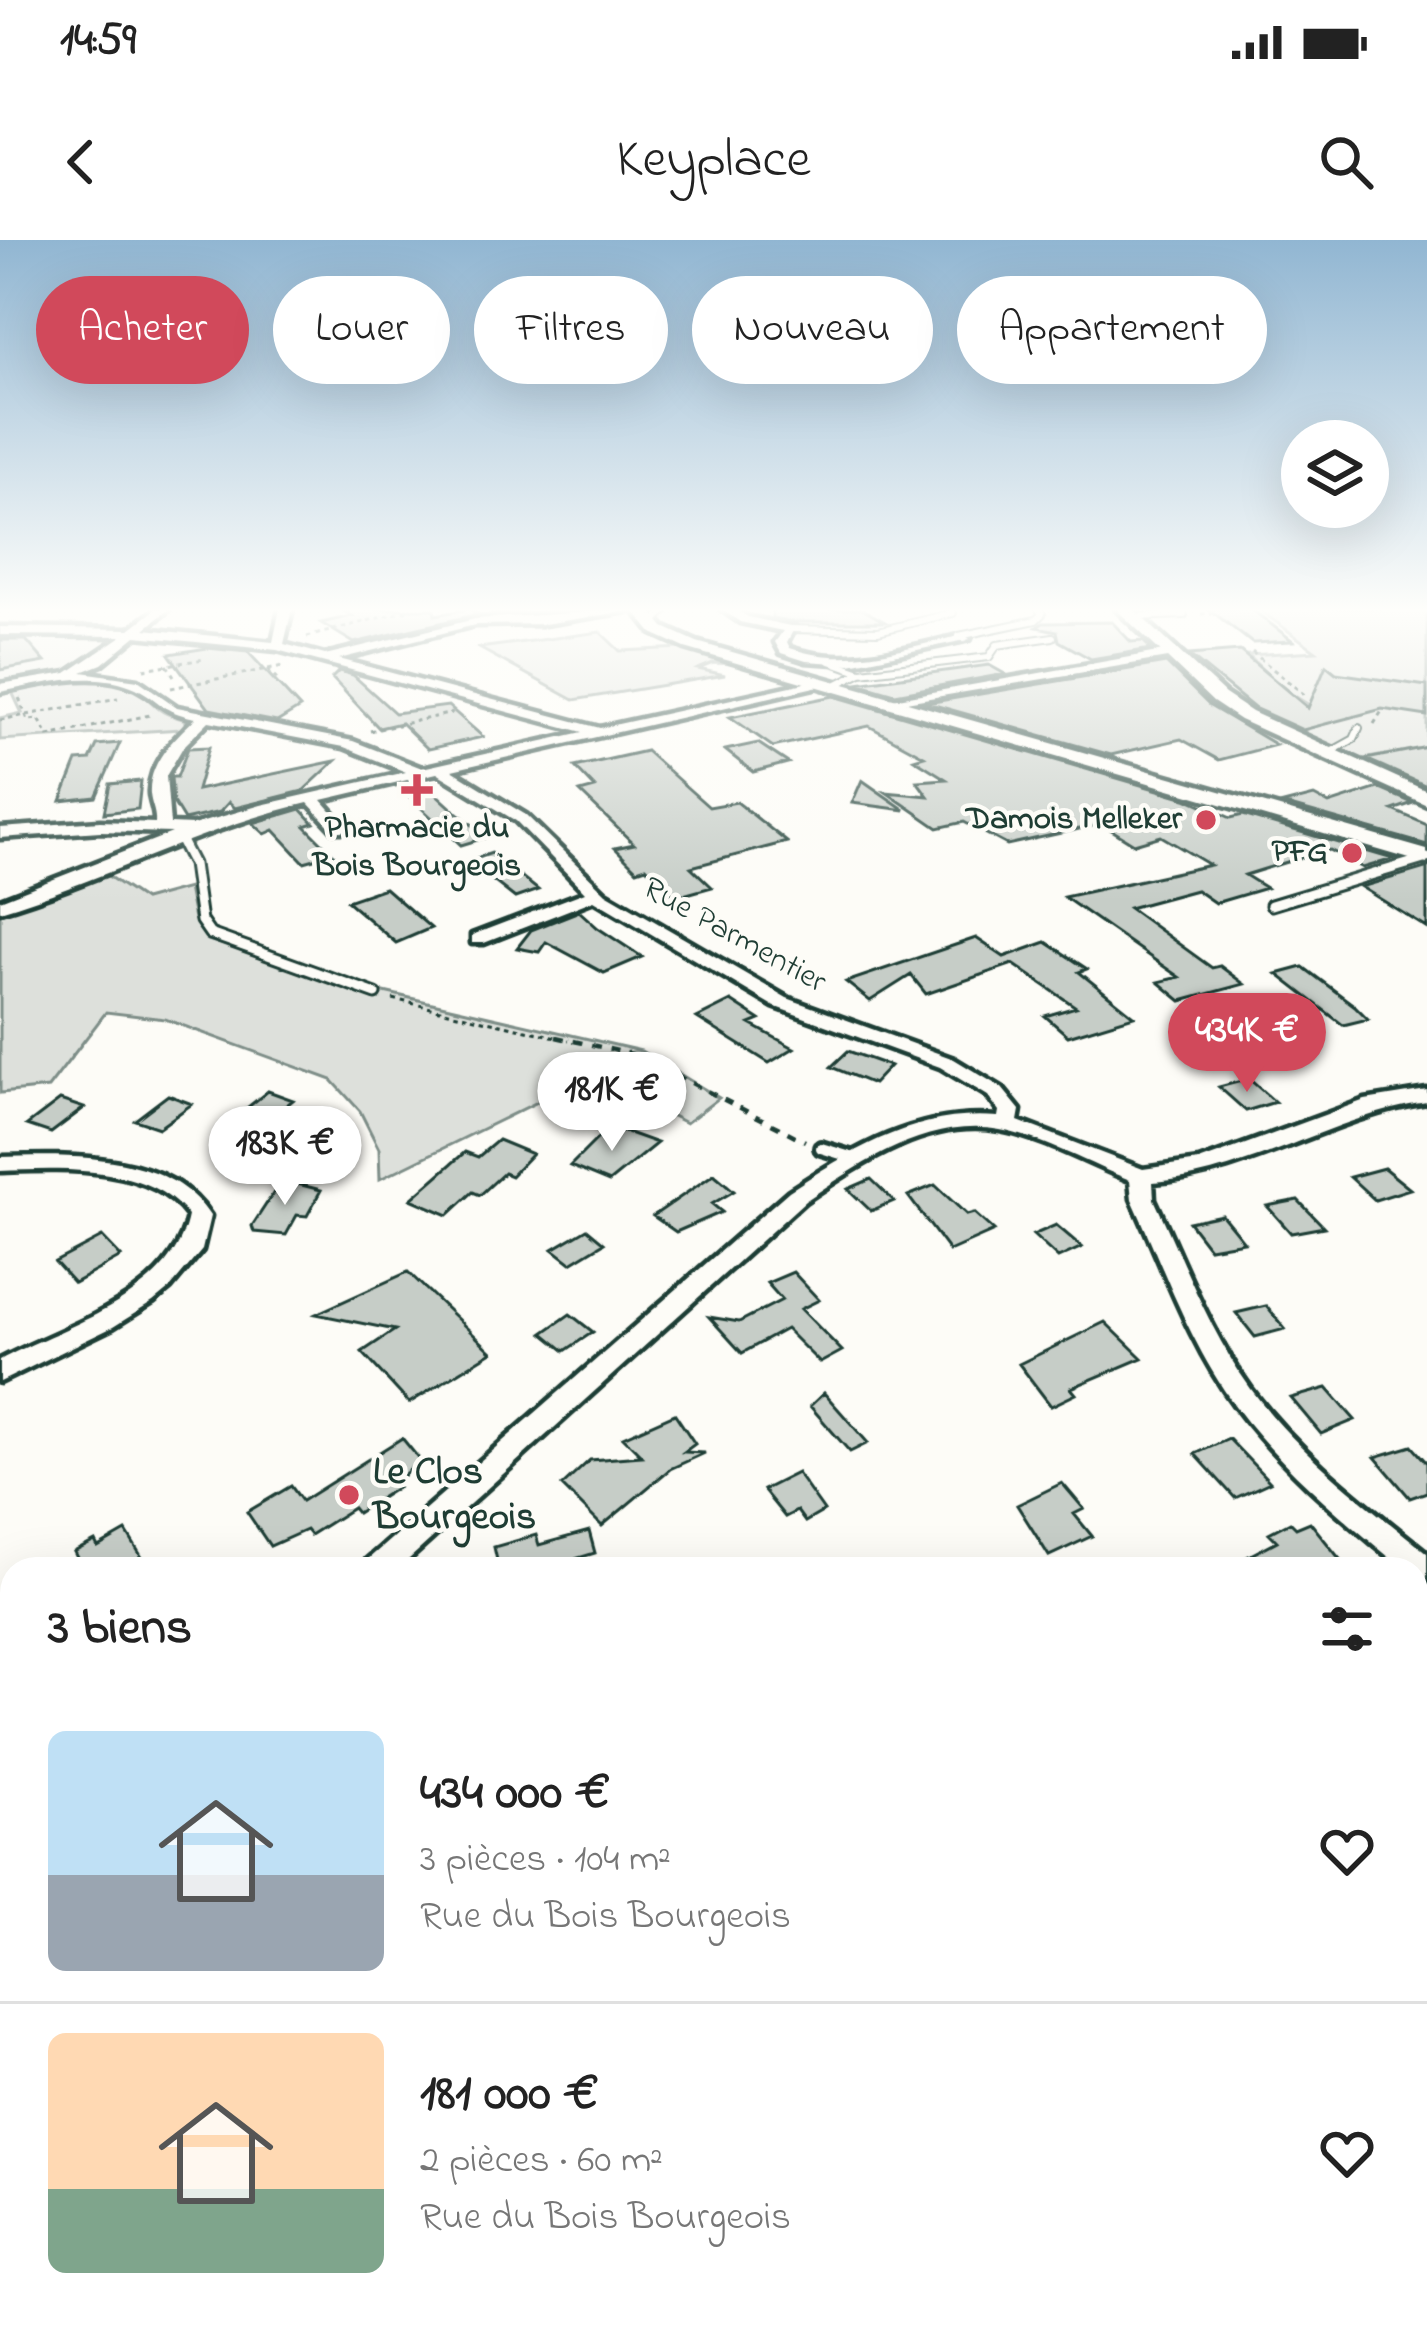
<!DOCTYPE html>
<html lang="fr">
<head>
<meta charset="utf-8">
<style>
	:root { --surface:#fff; --page:#f6f6f6; --text:#222; --muted:#767676; --line:#e0e0e0; --accent:#d1495b }
	body { margin:0; font-family:"Indie Flower",sans-serif; background:var(--page); color:var(--text); height:100vh; display:flex; flex-direction:column; font-size:45px; white-space:nowrap }
	* { box-sizing:border-box; margin:0 }
	p { font-size:39px; color:var(--muted) }
	.icon { flex:none; width:66px; height:66px; fill:none; stroke:currentColor; stroke-width:2; stroke-linecap:round; stroke-linejoin:round }
	.map { position:relative; flex:1; overflow:hidden }
	.panel { position:absolute; left:0px; top:1317px; width:1428px; height:768px; display:flex; flex-direction:column; background:var(--surface); border-radius:36px 36px 0 0; box-shadow:0 12px 48px #0002 }
	.panel>* { flex:none }
	.guide { position:absolute; left:36px; top:36px; width:1356px; height:108px; display:flex; gap:24px }
	.fabs { position:absolute; left:1281px; top:180px; display:grid; gap:24px }
	.fabs a { display:grid; place-items:center; width:108px; height:108px; border-radius:50%; background:var(--surface); box-shadow:0 12px 48px #0002; font-size:60px }
	.price { position:absolute; translate:-50% -102px; padding:0 27px; border-radius:42px; background:#fff; color:#222; font-size:39px; line-height:78px; filter:drop-shadow(0 3px 6px #0008) }
	.price::after { content:''; position:absolute; left:50%; top:72px; width:36px; height:27px; margin-left:-18px; background:inherit; clip-path:polygon(0 0,100% 0,50% 100%) }
	.price.selected { background:var(--accent); color:#fff }
	ul { padding:0; list-style:none }
	li { display:flex; align-items:center; gap:36px; height:300px; padding:0 48px }
	li+li { border-top:3px solid var(--line) }
	li span { display:grid; place-items:center; flex:none; width:336px; height:240px; border-radius:18px; color:#555 }
	li>.icon { margin-inline-start:auto }
	span .icon { width:144px; height:144px; fill:#fffc; stroke-width:1 }
	li b { font-size:51px }
	h2 { display:flex; justify-content:space-between; align-items:center; height:144px; padding:0 48px; font-size:51px }
	.pill { padding:0 42px; border-radius:54px; background:var(--surface); box-shadow:0 12px 48px #0002; font-size:42px; line-height:108px }
	.pill.selected { background:var(--accent); color:#fff }
	.status { display:flex; justify-content:space-between; align-items:center; height:84px; padding:0 60px; background:var(--surface); direction:ltr }
	.status svg { height:33px; fill:currentColor }
	header { display:flex; justify-content:space-between; align-items:center; height:156px; padding:0 48px; background:var(--surface); font-size:54px; font-weight:600 }
	.map>svg:first-child { display:block }
	.built { fill:#eceee9 }
	.green { fill:#dde0db; stroke:#7e8e88; stroke-width:3 }
	.building { fill:#c6cdc7; stroke:#1f3d34; stroke-width:3 }
	.lines { fill:none; stroke-linecap:round; stroke-linejoin:round }
	.service-far3-casing { stroke:#1f3d34; stroke-width:10 }
	.service-far2-casing { stroke:#1f3d34; stroke-width:15 }
	.service-far1-casing { stroke:#1f3d34; stroke-width:20 }
	.service-casing { stroke:#1f3d34; stroke-width:28 }
	.minor-casing { stroke:#1f3d34; stroke-width:9 }
	.tertiary-casing { stroke:#1f3d34; stroke-width:9 }
	.path-far2 { stroke:#1f3d34; stroke-width:3; stroke-dasharray:4.5 4.5; stroke-linecap:butt }
	.path-far1 { stroke:#1f3d34; stroke-width:4.5; stroke-dasharray:9 9; stroke-linecap:butt }
	.path { stroke:#1f3d34; stroke-width:8; stroke-dasharray:15 15; stroke-linecap:butt }
	.service-far3 { stroke:#fdfcf7; stroke-width:6 }
	.service-far2 { stroke:#fdfcf7; stroke-width:9 }
	.service-far1 { stroke:#fdfcf7; stroke-width:10 }
	.service { stroke:#fdfcf7; stroke-width:20 }
	.minor { fill:#fdfcf7; fill-rule:evenodd }
	.tertiary { fill:#fdfcf7; fill-rule:evenodd }
	.poi-dot { fill:#d1495b; stroke:#fdfcf7; stroke-width:4.5 }
	.labels { text-anchor:middle; dominant-baseline:central; stroke-width:9; stroke-linejoin:round; paint-order:stroke }
	.far-poi-label { font-size:33px; font-weight:bold; fill:#1f3d34; stroke:#fdfcf7; text-anchor:end }
	.far-street-label { font-size:33px; fill:#1f3d34; stroke:#fdfcf7 }
	.poi-label { font-size:39px; font-weight:bold; fill:#1f3d34; stroke:#fdfcf7; text-anchor:start }
</style>
</head>
<body>
<div class="status"><b>14:59</b><svg viewBox="0 0 49 12"><path d="M0 12V9h3v3zM5 12V6h3v6zM10 12V3h3v9zM15 12V0h3v12zM26 1h20v11H26zM47 4h2v5h-2z"/></svg></div>
<header><svg class="icon" aria-label="back" viewBox="0 0 24 24"><path d="M15 5l-7 7 7 7"/></svg>Keyplace<svg class="icon" aria-label="search" viewBox="0 0 24 24"><circle cx="10" cy="10" r="6"/><path d="M15 15l6 6"/></svg></header>
<div class="map">
<svg width="1427" height="2085" viewBox="0 0 1427 2085">
	<rect width="100%" height="100%" fill="#fdfcf7"/>
	<filter id="ink" filterUnits="userSpaceOnUse"><feTurbulence type="fractalNoise" baseFrequency=".00833" numOctaves="2"/><feDisplacementMap in="SourceGraphic" scale="24" xChannelSelector="R" yChannelSelector="G"/><feConvolveMatrix kernelMatrix="1 2 1 2 8 2 1 2 1" color-interpolation-filters="sRGB"/></filter>
	<g filter="url(#ink)">
		<!-- built -->
		<path class="built" d="M68,393L123,395L80,426L0,444V395Z"/>
		<!-- green -->
		<path class="green" d="M1258,369H1427V507L1358,520L1295,492L1335,481L1280,447L1248,415L1316,411Z
			M600,392L620,411L683,408L738,424L713,423L698,429L725,435L574,460L479,408Z
			M52,442C77,441 116,436 138,451C163,469 151,470 186,480L182,489L0,500V478L22,473L12,452Z
			M105,634L144,660L188,648L194,679L208,700L358,746L641,811L719,858L686,883L633,856L562,850L380,939L379,909L360,871L332,840L165,779L106,772L48,848L0,853V674Z
			M1416,1937L1427,1940V2085H74L85,2073H1416Z"/>
		<!-- building -->
		<path class="building" d="M340,369H434L435,375L469,369L479,374L354,403L321,383L352,376Z
			M772,369H862L885,382H791L772,378Z
			M1209,369H1251L1293,401L1252,403Z
			M1112,382L1131,402L1143,401L1151,409L1091,419L1059,401L1057,391L1037,387L1043,383Z
			M0,400H26L45,422L0,430Z
			M207,408L248,412L300,468L277,482L209,469L169,414Z
			M1240,411L1308,468L1326,425L1336,433L1427,446V476L1382,469L1303,490L1254,468L1189,415Z
			M1166,423L1210,466L1276,505L1219,520L1181,499L1111,515L927,463Z
			M989,425L1005,434L895,454L857,443Z
			M339,431L353,435L395,473L448,466L483,497L428,509L401,483L379,488L332,438Z
			M834,456L1186,558L1231,578L1243,575L1393,619L1363,628L1330,610L1319,612L1245,635L1266,648L1215,663L1196,650L1129,668L1212,728L1220,726L1244,744L1181,761L1158,742L1179,737L1064,657L1210,625L1161,596L1134,604L1102,584L1007,605L964,582L938,588L886,552L928,556L917,541L946,539L914,519L924,516L869,486L773,507L730,477Z
			M120,503L96,557L61,561L77,521L90,520L97,505Z
			M758,503L788,523L753,532L725,510Z
			M209,507L197,550L335,521L303,551L235,568L229,562L220,572L184,580L173,562L171,537H177L188,508Z
			M1427,507V546L1366,519Z
			M646,511L709,567L737,562L787,602L691,627L712,647L676,657L646,627L637,630L615,608L634,604L580,552L595,548L575,527Z
			M862,540L905,570L852,563Z
			M141,541L138,569L104,573L110,544Z
			M422,541L456,572L488,597L461,605L399,547Z
			M1378,548L1413,563L1393,570L1427,585V605L1283,564L1314,556L1329,564Z
			M301,569L314,583L305,586L333,614L304,622L274,590L265,594L253,583Z
			M492,613L538,650L515,658L468,621Z
			M1427,628V688L1361,647L1425,628Z
			M385,648L431,688L396,703L347,661Z
			M579,671L598,688L642,717L604,733L546,702L539,712L517,708L531,690Z
			M976,698L1004,717L1046,702L1087,729L1079,732L1134,776L1068,796L1045,776L1076,767L1013,724L926,754L911,735L870,761L846,742Z
			M1303,727L1355,766L1368,779L1343,785L1277,734Z
			M731,761L760,780L750,784L794,808L769,823L697,778Z
			M1289,782L1322,810L1291,818L1258,789Z
			M848,811L890,826L873,844L831,827Z
			M1249,839L1275,862L1246,871L1219,847Z
			M268,851L293,860L263,884L238,875Z
			M168,855L192,864L159,888L135,880Z
			M60,860L84,868L51,893L27,885Z
			M618,889L657,903L609,942L570,926L604,892L612,895Z
			M498,900L532,914L511,936L504,933L480,955L473,952L448,975L411,959L465,912L478,917Z
			M1384,928L1410,949L1375,960L1350,937Z
			M714,934L734,951L712,964L722,972L676,992L653,976Z
			M871,939L894,961L871,971L848,949Z
			M282,940L321,950L307,976L297,975L286,995L254,992L252,986Z
			M935,945L967,975L974,973L994,991L949,1011L908,956Z
			M1298,960L1324,987L1291,993L1267,966Z
			M1222,975L1244,1002L1209,1008L1189,982Z
			M1056,985L1082,1007L1058,1018L1033,995Z
			M587,989L604,1003L571,1023L553,1009Z
			M102,997L121,1017L74,1043L55,1022Z
			M408,1032L492,1112L409,1163L362,1112L395,1090L316,1074Z
			M793,1032L819,1060L801,1069L842,1111L820,1123L786,1089L742,1113L709,1077L739,1082L782,1060L767,1043Z
			M1266,1066L1285,1089L1255,1097L1236,1073Z
			M570,1074L593,1092L565,1111L543,1093Z
			M1105,1082L1142,1118L1071,1148L1076,1154L1051,1166L1019,1124Z
			M1327,1148L1355,1180L1321,1194L1291,1158Z
			M824,1153L868,1203L850,1212L810,1166Z
			M675,1174L695,1204L684,1212L705,1213L670,1229L602,1286L562,1246L590,1220L642,1216L623,1197Z
			M402,1198L420,1220L394,1244L398,1247L357,1273L353,1268L310,1295L306,1290L270,1306L247,1272L291,1246L302,1261Z
			M1229,1199L1270,1242L1235,1258L1195,1214Z
			M1412,1206L1427,1223V1252L1410,1258L1375,1217Z
			M797,1233L824,1271L805,1282L797,1271L785,1277L763,1250Z
			M1062,1243L1084,1269L1074,1274L1092,1296L1049,1316L1017,1265Z
			M1290,1282L1296,1288L1310,1282L1348,1329H1224L1277,1301L1269,1293Z
			M126,1291L149,1329H58L77,1318L74,1312L95,1301L98,1307Z
			M589,1291L595,1313L542,1329H499L494,1307L536,1295L539,1305Z"/>
		<g class="lines">
			<!-- service-far3 casing -->
			<g class="service-far3-casing">
				<path id="service-far3" d="M1133,377L1184,375
					M652,384L667,369
					M791,389L878,391L953,373
					M964,399L959,396L1036,380L1042,374L1039,369
					M830,421L861,432L834,446
					M861,432L989,417L997,405L1053,397
					M1327,514L1354,499L1359,488"/>
			</g>
			<!-- service-far2 casing -->
			<g class="service-far2-casing">
				<path id="service-far2" d="M179,597L193,624L201,681L210,694L376,754
					M1271,665L1427,618"/>
			</g>
			<!-- service-far1 casing -->
			<g class="service-far1-casing">
				<path id="service-far1" d="M821,908L854,918"/>
			</g>
			<!-- service casing -->
			<g class="service-casing">
				<path id="service" d="M1416,1914L1427,1917"/>
			</g>
			<!-- minor casing -->
			<g class="minor-casing">
				<path id="minor" d="M156,369H169L145,389L273,402L280,369H292L284,404L325,415L475,379L640,369L544,384L475,385L339,419L600,488L823,439V445L819,446L452,530L526,575L606,653L787,758L954,819L1002,848L1020,870L1018,881L1143,929L1199,921L1365,860L1427,850V862C1332,876 1249,935 1153,942L1154,959C1184,1023 1209,1091 1251,1149C1299,1214 1365,1263 1427,1313V1344L1416,1340V1329H1403C1344,1279 1283,1230 1236,1167C1190,1105 1164,1029 1132,959L1130,940C1091,925 1041,897 1000,890C928,877 862,923 805,961L398,1329H362L367,1320L789,951C855,908 917,870 998,877L999,871L988,856L940,827L773,766L594,660L484,703H472V695L585,652L516,581L437,533L322,560L344,585V591H334L308,563C200,588 105,640 0,671V660L172,593L100,591L0,598V588L100,581L155,583C156,572 151,565 150,554C148,523 174,498 196,478C159,471 163,462 136,448C95,429 42,444 0,452V444L67,433L122,396L0,395V387L130,389ZM136,396L277,410L583,492L422,528L353,501L177,467L138,440L82,432L102,424ZM209,481L344,507L406,532L261,565L193,585L170,584L166,536L183,507Z
					M721,369H735L748,377L795,387L787,402L790,408C847,428 906,407 964,395L970,399L850,424L806,421L781,413L775,402L783,391L740,382Z
					M1169,410L1173,417L888,465L881,461Z
					M0,917C69,915 169,911 210,976L202,1010L170,1048L153,1062L113,1087L0,1142V1120C65,1085 172,1058 188,976C150,923 58,929 0,931Z
					M12,1607V1646L0,1651V1611Z"/>
			</g>
			<!-- tertiary casing -->
			<g class="tertiary-casing">
				<path id="tertiary" d="M633,369H649L664,387L697,402L1427,610V624L685,408L652,393Z
					M1116,369H1133L1225,454L1252,472L1427,551V565L1240,480L1213,462Z"/>
			</g>
			<!-- path-far2 -->
			<path class="path-far2" d="M1201,374L1212,373L1207,369
				M307,397L412,369
				M1252,412L1306,456
				M167,425L174,436
				M144,429L204,419
				M268,429L278,440
				M171,448L283,426
				M19,458L28,480L39,479L48,496L150,475
				M0,480L118,458
				M1374,484L1382,471
				M370,491L453,473
				M393,759L569,800"/>
			<!-- path-far1 -->
			<path class="path-far1" d="M556,797L636,815L805,901"/>
			<!-- path -->
			<path class="path" d="M1416,2059L1427,2065
				M758,2073L771,2085
				M966,2073L979,2085
				M125,2085L133,2073
				M225,2085L232,2073
				M357,2085L361,2073
				M517,2085L523,2073
				M992,2085L999,2073"/>
			<!-- service-far3 -->
			<use href="#service-far3" class="service-far3"/>
			<!-- service-far2 -->
			<use href="#service-far2" class="service-far2"/>
			<!-- service-far1 -->
			<use href="#service-far1" class="service-far1"/>
			<!-- service -->
			<use href="#service" class="service"/>
			<!-- minor -->
			<use href="#minor" class="minor"/>
			<!-- tertiary -->
			<use href="#tertiary" class="tertiary"/>
		</g>
	</g>
	<!-- sky -->
	<linearGradient id="sky" x2="0" y2="1"><stop stop-color="#91b6d2"/><stop offset="0.56" stop-color="#fefefb"/><stop offset="1" stop-color="#fefefb" stop-opacity="0"/></linearGradient>
	<rect width="1427" height="661" fill="url(#sky)"/>
	<!-- markers -->
	<g class="poi-dot">
		<path d="M411 532h12v12h12v12h-12v12h-12v-12h-12v-12h12z"/>
		<circle cx="1206" cy="580" r="12"/>
		<circle cx="1352" cy="613" r="12"/>
		<circle cx="349" cy="1255" r="12"/>
	</g>
	<g class="labels">
		<!-- far-poi labels -->
		<g class="far-poi-label">
			<text x="1182" y="580">Damois Melleker</text>
			<text x="417" y="589" text-anchor="middle">Pharmacie du<tspan x="417" dy="38">Bois Bourgeois</tspan></text>
			<text x="1328" y="613">PFG</text>
		</g>
		<!-- far-street labels -->
		<g class="far-street-label">
			<text transform="translate(734 696) rotate(29)">Rue Parmentier</text>
		</g>
		<!-- poi labels -->
		<g class="poi-label">
			<text x="373" y="1233">Le Clos<tspan x="373" dy="45">Bourgeois</tspan></text>
		</g>
	</g>
</svg>
<div class="fabs">
<a><svg class="icon" aria-label="layers" viewBox="0 0 24 24"><path d="M12 4l9 5-9 5-9-5zM3 14l9 5 9-5"/></svg></a>
</div>
<b class="price selected" style="left:1247px;top:855px">434K €</b>
<b class="price" style="left:612px;top:914px">181K €</b>
<b class="price" style="left:285px;top:968px">183K €</b>
<div class="guide">
<a class="pill selected">Acheter</a>
<a class="pill">Louer</a>
<a class="pill">Filtres</a>
<a class="pill">Nouveau</a>
<a class="pill">Appartement</a>
</div>
<section class="panel">
<h2>3 biens<svg class="icon" aria-label="filters" viewBox="0 0 24 24"><path d="M4 7h16M4 17h16"/><circle cx="9" cy="7" r="2"/><circle cx="15" cy="17" r="2"/></svg></h2>
<ul>
<li><span style="background:linear-gradient(#bfe0f5 60%,#9aa5b1 0)"><svg class="icon" aria-label="home" viewBox="0 0 24 24"><path d="M3 11l9-7 9 7M6 9v11h12V9"/></svg></span><div><b>434 000 €</b><p>3 pièces · 104 m²</p><p>Rue du Bois Bourgeois</p></div><svg class="icon" aria-label="heart" viewBox="0 0 24 24"><path d="M12 20l-8-8c-3-5 5-10 8-4 3-6 11-1 8 4z"/></svg></li>
<li><span style="background:linear-gradient(#ffd9b3 65%,#7fa58c 0)"><svg class="icon" aria-label="home" viewBox="0 0 24 24"><path d="M3 11l9-7 9 7M6 9v11h12V9"/></svg></span><div><b>181 000 €</b><p>2 pièces · 60 m²</p><p>Rue du Bois Bourgeois</p></div><svg class="icon" aria-label="heart" viewBox="0 0 24 24"><path d="M12 20l-8-8c-3-5 5-10 8-4 3-6 11-1 8 4z"/></svg></li>
</ul>
</section>
</div>
</body>
</html>
